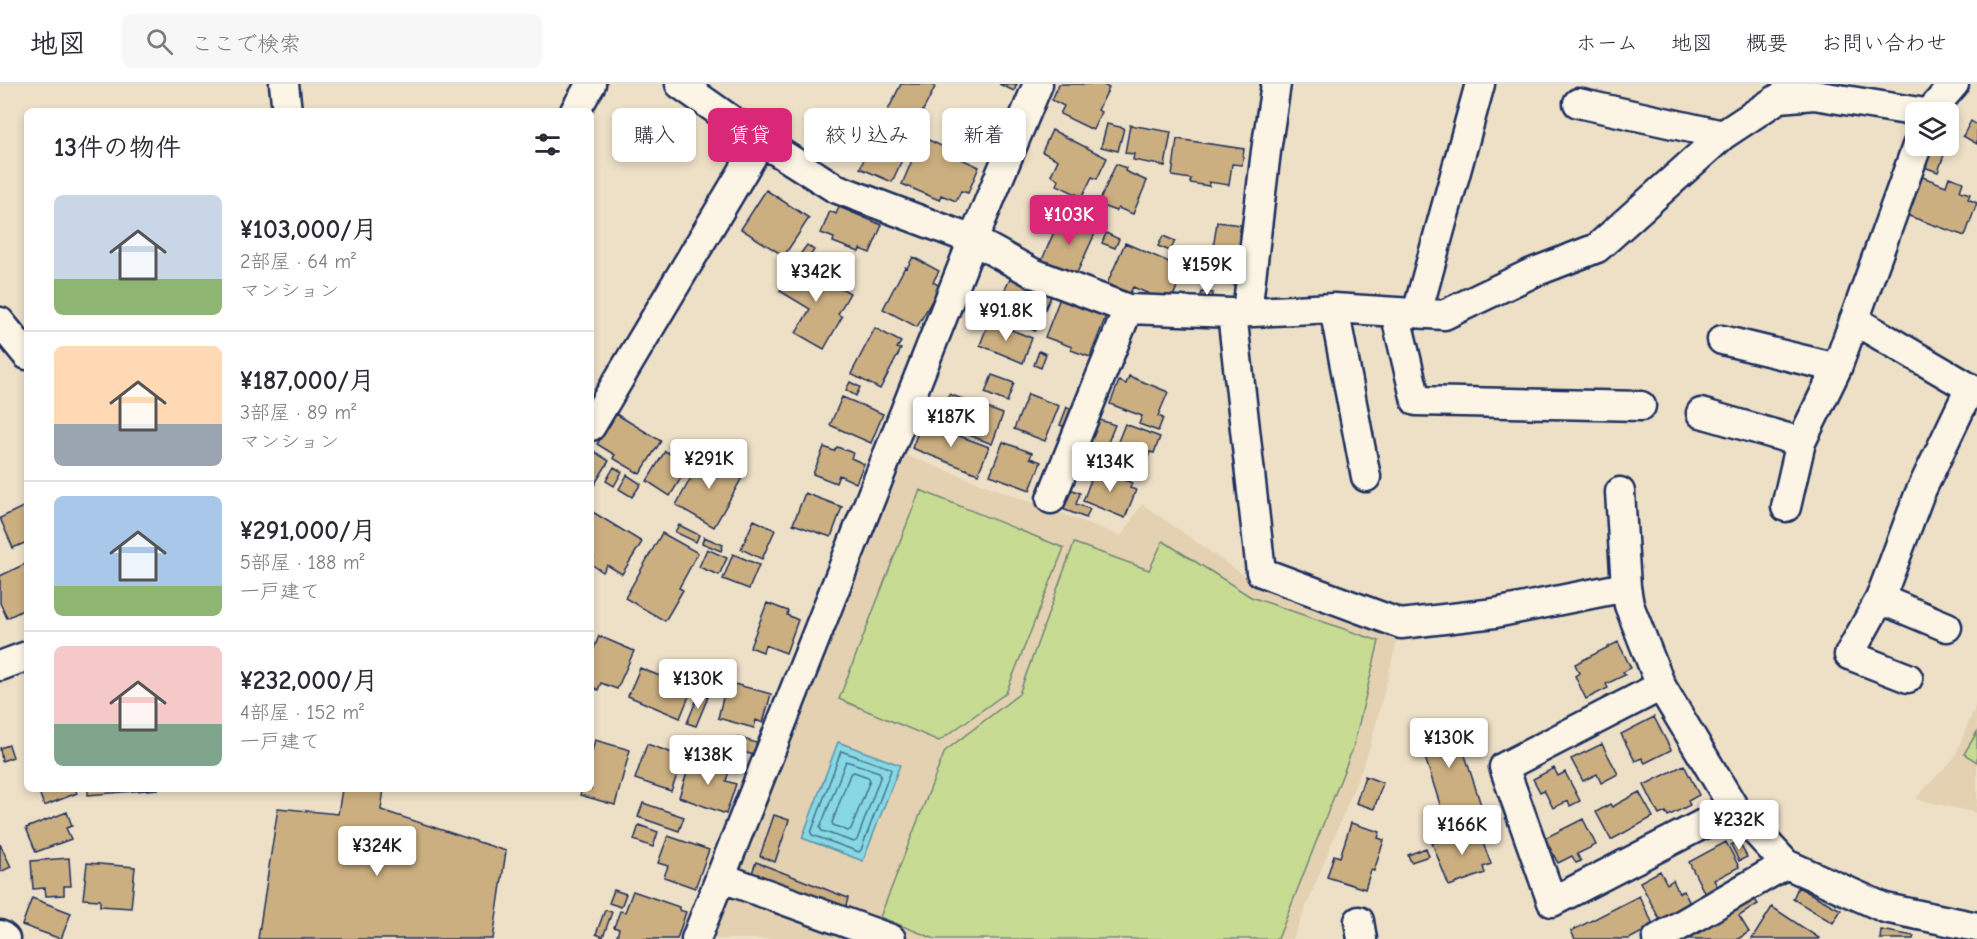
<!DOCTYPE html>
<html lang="ja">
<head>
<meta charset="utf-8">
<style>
	:root { --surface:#fff; --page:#f7f7f7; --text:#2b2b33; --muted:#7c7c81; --line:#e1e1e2; --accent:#db2777 }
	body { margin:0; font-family:"Comic Neue","Klee One",sans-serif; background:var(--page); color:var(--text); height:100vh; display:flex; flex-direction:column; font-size:22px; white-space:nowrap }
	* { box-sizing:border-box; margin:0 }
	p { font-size:20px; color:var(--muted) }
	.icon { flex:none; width:33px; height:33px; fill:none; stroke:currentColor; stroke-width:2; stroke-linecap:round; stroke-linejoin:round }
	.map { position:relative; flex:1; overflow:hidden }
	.details { position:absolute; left:24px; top:24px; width:570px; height:684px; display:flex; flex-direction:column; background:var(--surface); border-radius:9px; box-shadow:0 3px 9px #0003 }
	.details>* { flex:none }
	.guide { position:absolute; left:612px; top:24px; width:570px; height:54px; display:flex; gap:12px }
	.controls { position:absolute; left:1905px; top:18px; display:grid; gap:12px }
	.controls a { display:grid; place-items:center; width:54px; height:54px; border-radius:9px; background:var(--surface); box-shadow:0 3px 9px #0003; font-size:30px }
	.price { position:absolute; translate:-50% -51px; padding:0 14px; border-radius:6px; background:#fff; color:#222; font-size:20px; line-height:39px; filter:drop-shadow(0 2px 3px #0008) }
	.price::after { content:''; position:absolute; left:50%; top:36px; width:18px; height:14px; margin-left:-9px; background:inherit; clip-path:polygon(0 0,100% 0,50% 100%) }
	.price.on { background:var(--accent); color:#fff }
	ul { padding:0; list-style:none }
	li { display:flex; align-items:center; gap:18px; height:150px; padding:0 30px }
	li+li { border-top:2px solid var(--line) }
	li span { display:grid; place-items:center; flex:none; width:168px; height:120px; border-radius:9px; color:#555 }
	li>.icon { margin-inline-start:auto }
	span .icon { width:72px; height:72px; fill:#fffc; stroke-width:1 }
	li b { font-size:26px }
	h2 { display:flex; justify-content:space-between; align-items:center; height:72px; padding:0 30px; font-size:26px }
	.pill { padding:0 21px; border-radius:9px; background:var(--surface); box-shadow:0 3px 9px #0003; font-size:21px; line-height:54px }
	.pill.on { background:var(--accent); color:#fff }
	header { display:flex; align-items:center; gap:36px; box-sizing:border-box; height:84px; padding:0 30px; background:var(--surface); border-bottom:2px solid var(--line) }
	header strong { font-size:28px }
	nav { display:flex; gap:33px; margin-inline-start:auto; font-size:21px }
	.search { width:420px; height:54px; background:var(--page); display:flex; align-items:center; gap:15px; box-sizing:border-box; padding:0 21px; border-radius:9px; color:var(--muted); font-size:22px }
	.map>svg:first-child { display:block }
	.built { fill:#e4d1b2 }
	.green { fill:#c7dc92; stroke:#718678; stroke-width:1.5 }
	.water { fill:#87d8e3; stroke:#5c94ae; stroke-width:1.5 }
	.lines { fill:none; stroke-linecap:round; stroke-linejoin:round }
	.shore { stroke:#467393; stroke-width:1.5 }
	.building { fill:#ccaf81; stroke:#1b2f5e; stroke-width:1.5 }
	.minor-casing { stroke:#1b2f5e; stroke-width:33 }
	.minor { stroke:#fcf5e5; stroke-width:28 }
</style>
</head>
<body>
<header>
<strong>地図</strong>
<div class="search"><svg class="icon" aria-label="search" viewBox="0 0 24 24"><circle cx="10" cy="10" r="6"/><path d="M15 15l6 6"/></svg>ここで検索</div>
<nav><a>ホーム</a><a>地図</a><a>概要</a><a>お問い合わせ</a></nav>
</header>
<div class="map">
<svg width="1977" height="855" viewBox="0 0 1977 855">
	<rect width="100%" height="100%" fill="#eee0c7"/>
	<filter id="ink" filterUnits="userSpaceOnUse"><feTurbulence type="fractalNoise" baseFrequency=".0167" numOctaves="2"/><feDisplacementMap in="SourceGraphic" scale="12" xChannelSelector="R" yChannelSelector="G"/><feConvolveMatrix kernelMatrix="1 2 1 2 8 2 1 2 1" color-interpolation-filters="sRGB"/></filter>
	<g filter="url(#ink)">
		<!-- built -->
		<path class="built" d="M900,369L1121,452L1142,420L1252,497L1399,549L1369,667L1293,855H711Z
			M1977,618V729L1915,715L1954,674Z"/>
		<!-- green -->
		<path class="green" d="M920,406L1064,464L1006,609L939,657L839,615Z
			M1163,457L1251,513L1379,557L1353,664L1278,855H935L880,833L945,667L1019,610L1074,459L1149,486Z
			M1977,648V678L1964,670Z"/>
		<!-- water -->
		<path class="water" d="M838,658L900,681L863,777L802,754Z"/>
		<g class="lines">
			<!-- shore -->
			<path class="shore" d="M841,667L889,684L891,686L861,766L859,768L812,751L811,749Z
				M846,677L879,688L881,691L857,756L854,758L822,747L820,744Z
				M854,688L868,693L870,696L851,745L848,747L833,741L832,739L850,690Z"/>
		</g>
		<!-- building -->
		<path class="building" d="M901,0H929L935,3L913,46L885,32Z
			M999,0H1017L1014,7Z
			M1059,0H1102L1109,4L1098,26L1101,28L1093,46L1060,30L1064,22L1052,16Z
			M1971,37L1977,41V60L1963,52Z
			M1107,40L1124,44L1118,67L1101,63Z
			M1130,41L1171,48L1165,82L1133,76L1134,70L1125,69Z
			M879,42L911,56L892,98L860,84Z
			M1052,46L1107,74L1097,95L1092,93L1082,113L1057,101L1059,96L1051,91L1058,76L1042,68Z
			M922,53L959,70L957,73L979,83L968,109L961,107L956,117L941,111L939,116L902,100Z
			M1177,55L1244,65L1242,81L1232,80L1229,101L1209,98V102L1190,99L1191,95L1172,92Z
			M1930,67L1944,71L1938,88L1924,83Z
			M1116,80L1126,84L1125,87L1147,97L1133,130L1118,124L1116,127L1102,122L1104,118L1100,116Z
			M1920,92L1946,102L1949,93L1963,98L1960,107L1970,110L1968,115L1977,119L1965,152L1906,131Z
			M766,106L809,134L784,172L741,145Z
			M839,123L882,141L870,169L860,165L859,168L833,158L834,154L821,149L830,127L836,130Z
			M1070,135L1096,147L1076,191L1042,176L1059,136L1068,139Z
			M1217,138L1241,141L1239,151L1243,152L1238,188L1234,187L1232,200L1205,196L1207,179H1211Z
			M1106,149L1119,155L1115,164L1102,159Z
			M1163,152L1175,157L1170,167L1158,162Z
			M1125,159L1185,185L1170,219L1133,203L1130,209L1107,200Z
			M807,161L814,166L809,174L801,169Z
			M913,173L939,187L933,198L940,202L917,243L883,225L905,183L907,184Z
			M796,178L850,209L838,230L842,233L824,265L796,249L810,225L780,207Z
			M1012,191L1052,210L1035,247L994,228Z
			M977,208L995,215L989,231L983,229L979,242L966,237Z
			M1202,208L1213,209L1212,217L1200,215Z
			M1060,214L1106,232L1090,273L1071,266L1072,263L1045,253Z
			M989,237L1032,254L1023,279L980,261Z
			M875,244L901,258L897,264L901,265L880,305L851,290Z
			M1039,267L1046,270L1041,284L1034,281Z
			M992,291L1014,299L1007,318L985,309Z
			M1129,292L1168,308L1158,332L1163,334L1158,347L1139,340L1142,332L1110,320L1119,297L1126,300Z
			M850,298L860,303L856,312L846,306Z
			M949,310L1003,330L992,360L938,339Z
			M1028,310L1059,322L1045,357L1014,345Z
			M842,313L883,330L871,359L830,341Z
			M1067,323L1075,326L1068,344L1060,341Z
			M616,330L661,357L640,390L613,374L615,371L597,360Z
			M1094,334L1115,341L1100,378L1080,370Z
			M922,338L989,363L978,390L912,364Z
			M1125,340L1160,353L1154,369L1150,368L1141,390L1125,384L1126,380L1111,375Z
			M1003,358L1032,369L1030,374L1041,378L1030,406L990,391Z
			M824,363L834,367L837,363L853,369L851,374L864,380L856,399L839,391L836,399L813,390Z
			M592,366L609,377L591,406V368Z
			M665,367L689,381L670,412L647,397Z
			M704,370L743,392L714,443L676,421Z
			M614,383L622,388L614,402L606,397Z
			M1095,385L1132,399L1130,404L1136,406L1125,434L1083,417Z
			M627,391L641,400L632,413L619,405Z
			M1068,404L1080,409L1076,420L1090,425L1086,434L1060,424Z
			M805,409L842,423L831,453L793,440Z
			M27,421V458L13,464L0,434Z
			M591,427L642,458L622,490L607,481L603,488L591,480L594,473L591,471Z
			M754,436L775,446L762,475L741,465Z
			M679,441L699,451L696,458L675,448Z
			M662,449L698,469L679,504L683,506L665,537L625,514Z
			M704,453L723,461L721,467L702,459Z
			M707,465L727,474L719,491L699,483Z
			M733,470L759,481L749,505L723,495Z
			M27,479V524L7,534L0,519V492Z
			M767,519L788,527L787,531L798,536L786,569L765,561L763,568L750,563Z
			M599,552L634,567L617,605L601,599L598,606L591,602V572Z
			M1618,558L1631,584L1623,588L1625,591L1606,600L1608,604L1586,615L1575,592L1579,589L1575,580Z
			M640,584L692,605L680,634L628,612Z
			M727,598L771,610L763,639L756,636L754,644L718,634Z
			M699,610L708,613L696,642L687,639Z
			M1654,633L1671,666L1645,679L1642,674L1635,677L1621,650Z
			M1454,637L1481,721L1444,733L1417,648Z
			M736,653L757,659L754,671L732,665Z
			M595,656L630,666L615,721L580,711L582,705H591V671Z
			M647,660L684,673L671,707L635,695Z
			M1602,660L1618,690L1601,699L1597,690L1583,697L1571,675Z
			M9,661L13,673L2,677L0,664Z
			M692,674L729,687L726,697L736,700L726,730L679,713Z
			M1684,681L1699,711L1688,717L1690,721L1668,732L1666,728L1659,731L1644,701Z
			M1554,684L1558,692L1565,688L1580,717L1570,722L1568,717L1553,724L1544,706L1540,708L1533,695Z
			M1365,692L1383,699L1374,725L1356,719Z
			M38,705H75L77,709L44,722Z
			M88,705H159L88,711Z
			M342,705H384L381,726L506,767L493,855H258L278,724L338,730Z
			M1639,708L1653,733L1611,756L1596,728L1610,720L1612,723Z
			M643,719L684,733L679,747L638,733Z
			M67,728L72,742L66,744L71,755L36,768L26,744Z
			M774,731L789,736L775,778L760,772Z
			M1583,735L1596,761L1577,770L1581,777L1576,779L1572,772L1558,779L1545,754Z
			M1351,739L1380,748L1378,754L1384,756L1374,787L1371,786L1365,805L1327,793L1334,771L1340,773Z
			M639,741L658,748L653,763L634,756Z
			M1477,743L1491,780L1483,783L1485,789L1449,802L1432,759Z
			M668,752L709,766L695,804L664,793L668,782L658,779Z
			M1726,758L1739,783L1714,796L1718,804L1705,810L1689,778Z
			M1739,758L1747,773L1739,777L1731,761Z
			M0,760L11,783L0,788Z
			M1426,764L1429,772L1411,778L1408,771Z
			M69,774L71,802H64V811L46,812L45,804L33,805L31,777Z
			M756,778L848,814L845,825L752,789Z
			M87,779L135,783L131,824L100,822V816L83,815Z
			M1660,787L1667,800L1673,796L1679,809L1684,807L1691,822L1661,838L1640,798Z
			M1798,803L1841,826L1833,839L1793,815Z
			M614,806L626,810L621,823L609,819Z
			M633,807L679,823V826L686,828L677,855H626L617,852L619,845L614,843L620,827L625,828Z
			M1751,810L1758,820L1739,832L1749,848L1738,855H1680Z
			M1639,812L1654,842L1629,855H1575L1571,847Z
			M32,814L71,829L61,855L22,841Z
			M1772,823L1819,854L1818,855H1752Z
			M605,826L612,828L603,853L596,850Z
			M1881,846L1914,852L1913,855H1880Z"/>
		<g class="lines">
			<!-- minor casing -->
			<g class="minor-casing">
				<path id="minor" d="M284,0L287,27
					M680,0L758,55L835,104L973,156L1033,189L1128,225L1232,229L1334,224L1444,231L1532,189L1597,164L1723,51L1779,14L1814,11L1919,28
					M1578,19L1723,51
					M575,27L591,0
					M1930,28L1954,0
					M1334,224L1366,393
					M1247,228L1266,67L1276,0
					M1395,228L1416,317L1641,322
					M1232,229L1261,488L1401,540L1495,529L1626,503
					M1417,229L1480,0
					M1854,236L1970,304L1919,411L1880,515L1849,571L1908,594
					M0,238L27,271
					M1722,256L1837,284
					M1701,329L1801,358
					M591,342L761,57
					M1620,408L1626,503L1629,521L1661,602L1734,724L1786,780L1885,824L1977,843
					M1051,415L1128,225
					M1786,423L1801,358L1837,284L1917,62
					M1880,515L1947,543
					M0,582L27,572
					M1661,602L1504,683L1552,818L1734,724
					M720,793L891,855
					M1359,837L1362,855
					M0,851L5,855
					M696,855L973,156L1038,0
					M1657,855L1786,780"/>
			</g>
			<!-- minor -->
			<use href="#minor" class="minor"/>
		</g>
	</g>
</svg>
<div class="controls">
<a><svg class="icon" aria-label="layers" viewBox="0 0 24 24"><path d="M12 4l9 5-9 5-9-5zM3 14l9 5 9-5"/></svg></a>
</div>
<b class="price on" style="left:1069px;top:162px">¥103K</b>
<b class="price" style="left:1207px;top:212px">¥159K</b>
<b class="price" style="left:816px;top:219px">¥342K</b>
<b class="price" style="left:1006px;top:258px">¥91.8K</b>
<b class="price" style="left:951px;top:364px">¥187K</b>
<b class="price" style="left:709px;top:406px">¥291K</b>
<b class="price" style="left:1110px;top:409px">¥134K</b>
<b class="price" style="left:698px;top:626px">¥130K</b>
<b class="price" style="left:1449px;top:685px">¥130K</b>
<b class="price" style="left:708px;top:702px">¥138K</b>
<b class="price" style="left:1739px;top:767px">¥232K</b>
<b class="price" style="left:1462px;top:772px">¥166K</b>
<b class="price" style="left:377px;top:793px">¥324K</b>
<div class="guide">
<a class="pill">購入</a>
<a class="pill on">賃貸</a>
<a class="pill">絞り込み</a>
<a class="pill">新着</a>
</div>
<section class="details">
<h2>13件の物件<svg class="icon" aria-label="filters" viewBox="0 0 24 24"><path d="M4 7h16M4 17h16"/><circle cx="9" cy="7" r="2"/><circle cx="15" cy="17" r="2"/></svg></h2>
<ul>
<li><span style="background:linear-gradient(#c9d6e8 70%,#8fb573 0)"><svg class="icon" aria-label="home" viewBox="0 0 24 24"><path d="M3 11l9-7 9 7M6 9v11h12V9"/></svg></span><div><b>¥103,000/月</b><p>2部屋 · 64 m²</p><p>マンション</p></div></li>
<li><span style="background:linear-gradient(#ffd9b3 65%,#9aa5b1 0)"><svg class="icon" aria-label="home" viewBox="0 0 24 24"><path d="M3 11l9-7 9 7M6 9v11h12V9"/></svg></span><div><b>¥187,000/月</b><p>3部屋 · 89 m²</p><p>マンション</p></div></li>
<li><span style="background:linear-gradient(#a9c7e8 75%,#8fb573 0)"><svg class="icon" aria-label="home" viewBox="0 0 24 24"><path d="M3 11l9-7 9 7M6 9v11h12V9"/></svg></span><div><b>¥291,000/月</b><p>5部屋 · 188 m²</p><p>一戸建て</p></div></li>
<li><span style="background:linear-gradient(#f6c9c9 65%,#7fa58c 0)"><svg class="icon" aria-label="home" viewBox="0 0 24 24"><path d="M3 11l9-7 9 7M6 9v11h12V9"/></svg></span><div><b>¥232,000/月</b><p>4部屋 · 152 m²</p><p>一戸建て</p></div></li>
</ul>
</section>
</div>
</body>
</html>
